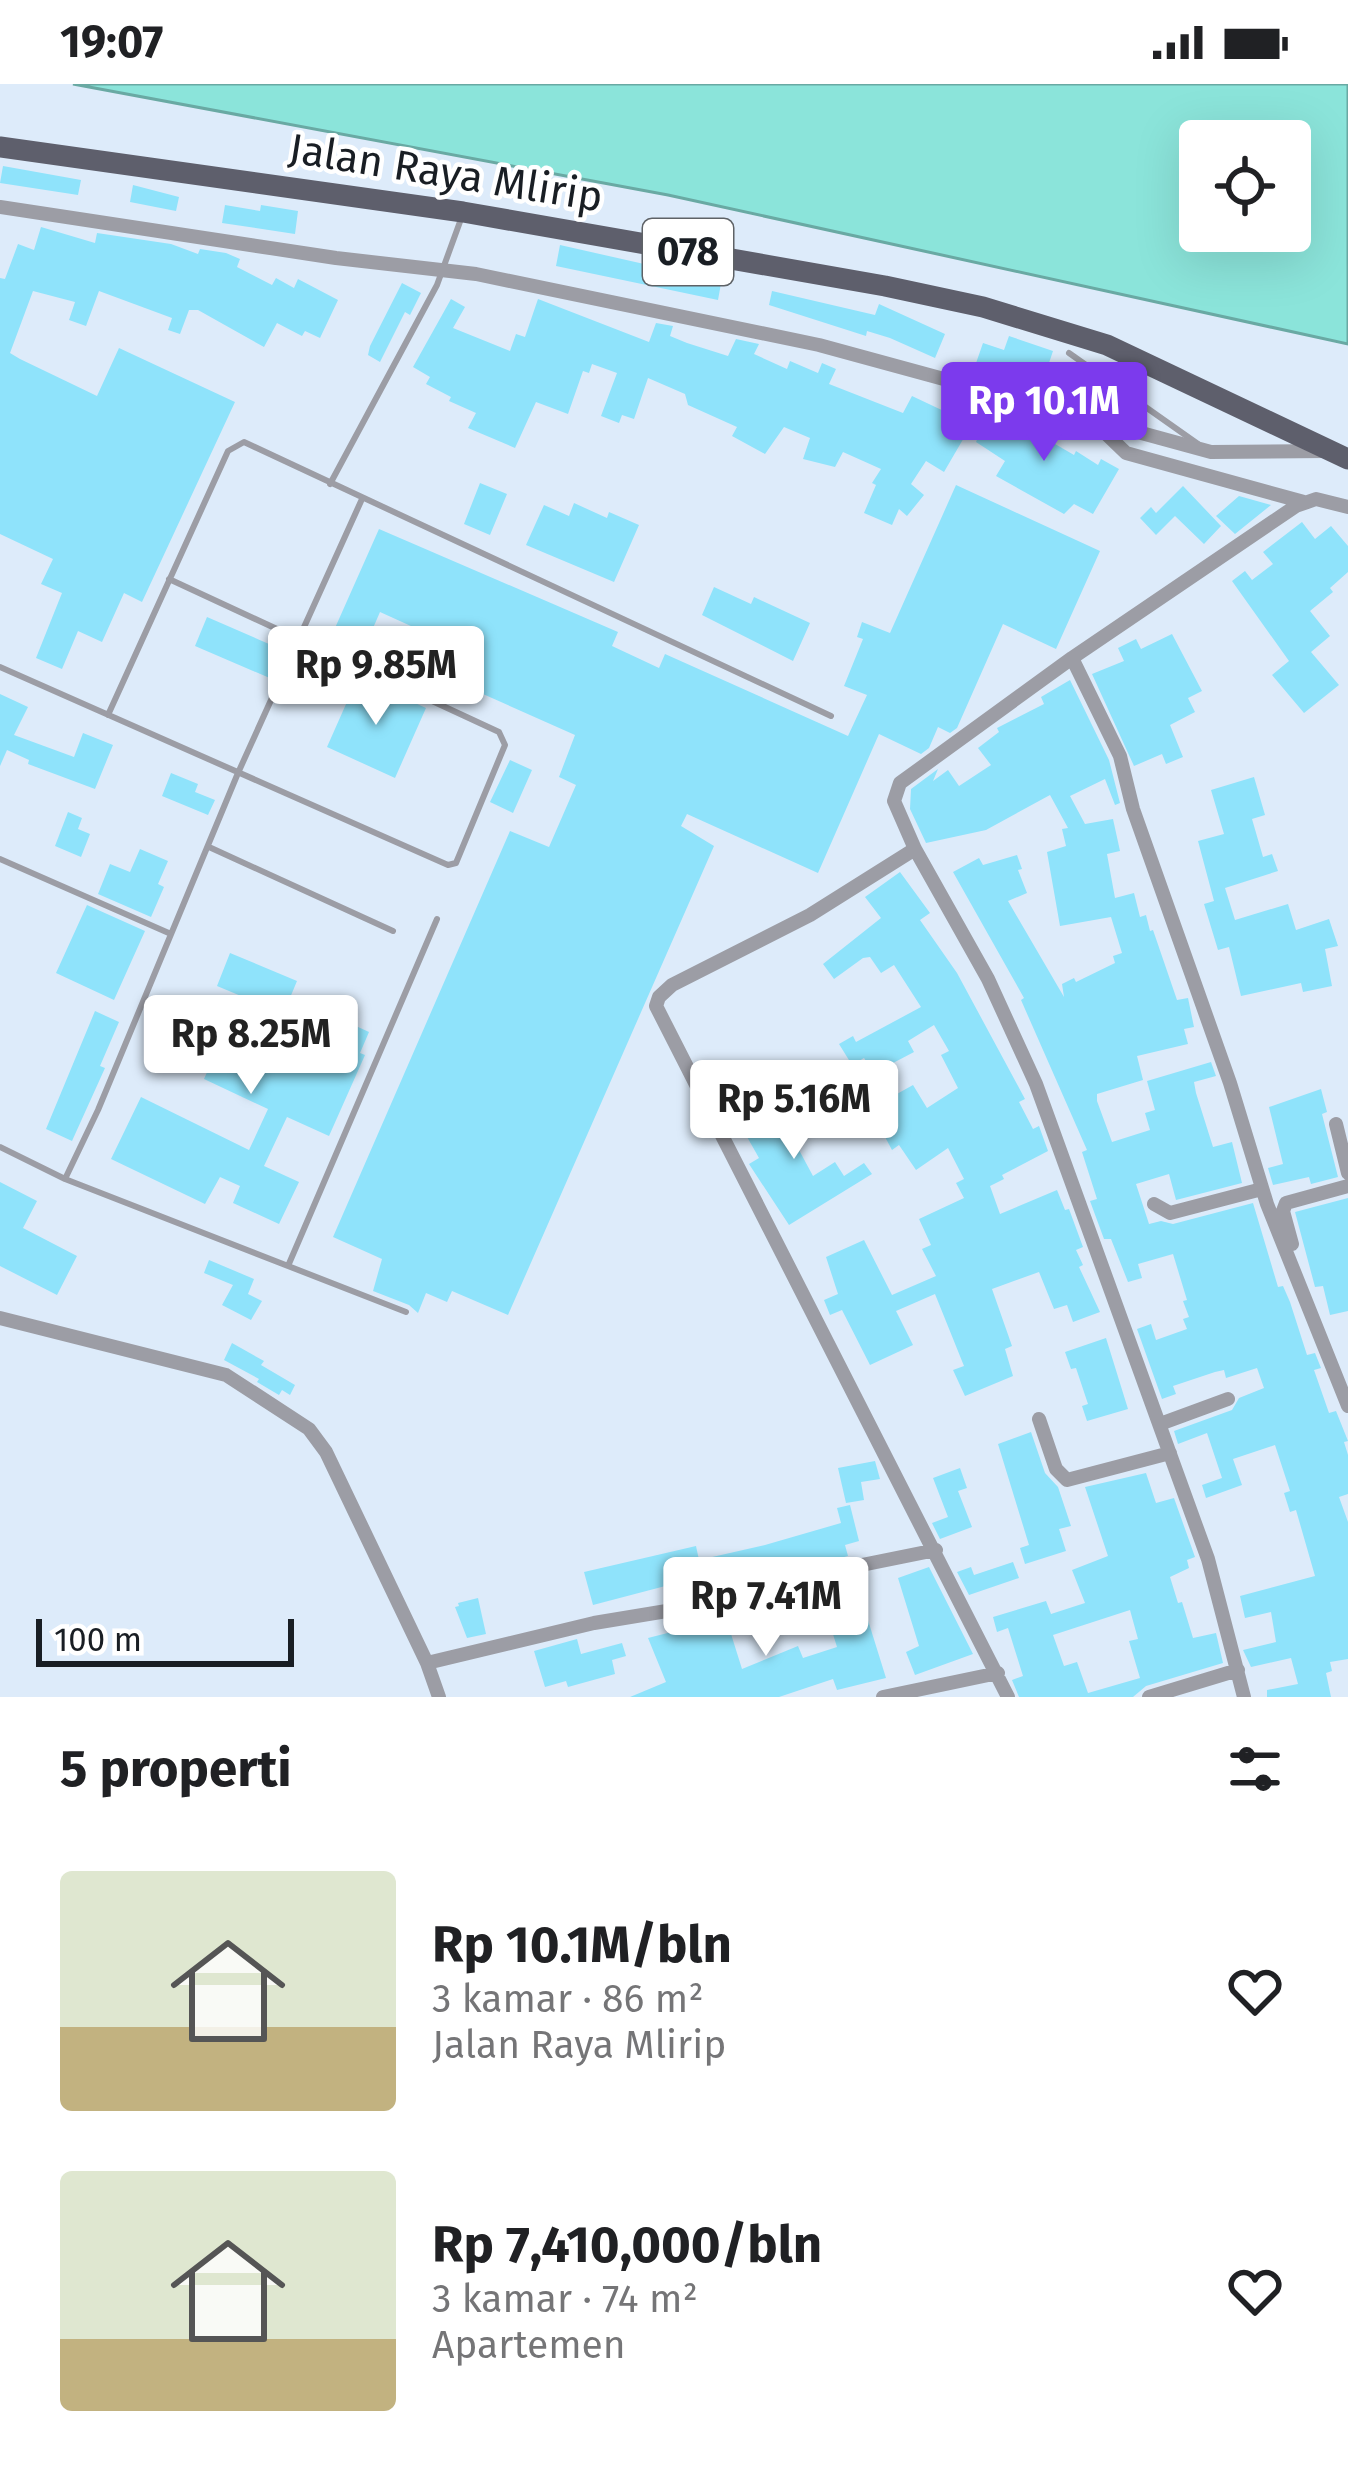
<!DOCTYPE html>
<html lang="id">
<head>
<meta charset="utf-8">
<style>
	:root { --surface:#fff; --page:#f6f6f6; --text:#202124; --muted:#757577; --accent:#7c3aed }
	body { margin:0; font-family:"Fira Sans",sans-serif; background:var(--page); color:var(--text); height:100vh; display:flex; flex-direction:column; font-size:45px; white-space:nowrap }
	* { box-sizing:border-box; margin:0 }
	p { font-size:39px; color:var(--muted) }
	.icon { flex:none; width:66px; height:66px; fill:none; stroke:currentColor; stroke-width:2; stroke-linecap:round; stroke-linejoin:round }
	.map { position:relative; height:1613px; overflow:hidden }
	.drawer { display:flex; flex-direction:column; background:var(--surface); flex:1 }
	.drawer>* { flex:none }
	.controls { position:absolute; left:1179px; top:36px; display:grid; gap:24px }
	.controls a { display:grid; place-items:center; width:132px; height:132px; border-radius:12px; background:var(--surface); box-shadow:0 12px 48px #0002; font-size:60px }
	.scale { position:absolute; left:36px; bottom:30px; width:258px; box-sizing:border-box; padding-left:12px; border:6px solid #191e24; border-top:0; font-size:33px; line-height:42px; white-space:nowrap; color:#191e24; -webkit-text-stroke:9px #fff; paint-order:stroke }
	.price { position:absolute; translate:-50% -102px; padding:0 27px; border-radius:12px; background:#fff; color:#222; font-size:39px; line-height:78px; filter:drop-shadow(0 3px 6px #0008) }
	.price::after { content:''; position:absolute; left:50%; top:72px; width:36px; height:27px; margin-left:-18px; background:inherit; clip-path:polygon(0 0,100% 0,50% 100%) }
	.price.active { background:var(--accent); color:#fff }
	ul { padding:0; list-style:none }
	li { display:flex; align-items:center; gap:36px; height:300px; padding:0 60px }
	li span { display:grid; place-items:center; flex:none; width:336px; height:240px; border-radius:12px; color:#555 }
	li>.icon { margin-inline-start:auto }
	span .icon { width:144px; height:144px; fill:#fffc; stroke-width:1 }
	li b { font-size:51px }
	h2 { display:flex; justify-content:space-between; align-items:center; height:144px; padding:0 60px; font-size:51px }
	.status { display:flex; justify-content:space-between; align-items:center; height:84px; padding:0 60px; background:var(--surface); direction:ltr }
	.status svg { height:33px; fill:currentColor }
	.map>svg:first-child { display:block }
	.water { fill:#8be4da; stroke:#69a9a3; stroke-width:3; fill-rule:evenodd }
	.building { fill:#8fe3fb; fill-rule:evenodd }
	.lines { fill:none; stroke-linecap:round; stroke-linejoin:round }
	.service { stroke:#9c9da5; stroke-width:6 }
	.minor { stroke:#9c9da5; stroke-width:14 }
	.primary { stroke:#5e5f6c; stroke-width:21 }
	.labels { text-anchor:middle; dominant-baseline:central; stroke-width:9; stroke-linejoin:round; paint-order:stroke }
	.shield { fill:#fff; stroke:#5e6266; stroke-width:3 }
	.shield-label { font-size:39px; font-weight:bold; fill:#191e24 }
	.street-label { font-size:42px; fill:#191e24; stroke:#fff }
</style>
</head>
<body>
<div class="status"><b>19:07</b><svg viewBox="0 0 49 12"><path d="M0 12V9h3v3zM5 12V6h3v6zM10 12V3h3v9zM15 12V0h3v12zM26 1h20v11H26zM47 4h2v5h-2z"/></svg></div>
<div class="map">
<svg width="1348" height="1613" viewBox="0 0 1348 1613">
	<rect width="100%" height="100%" fill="#ddebfa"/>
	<!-- water -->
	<path class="water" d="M73,0H1348V260L668,111ZM1200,57H1290V147H1200Z"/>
	<!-- building -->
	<path class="building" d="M3,82L81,96L78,111L0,99Z
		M133,101L179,113L176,127L130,118Z
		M225,121L260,127L261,121L298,127L295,150L222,139Z
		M41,143L95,159L97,149L171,160L198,170L200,165L226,169L240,175L237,183L272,201L276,194L294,204L298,195L338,216L320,254L305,247L302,252L277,239L264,263L198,226H189L180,250L168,246L172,234L99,207L86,242L69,236L75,218L33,207L10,269L20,275L97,312L119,264L235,318L142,518L124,509L102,558L78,547L62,585L36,574L62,509L41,500L53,475L0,450V194L5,195L18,160L34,166Z
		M560,161L706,194L707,190L722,194L718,216L556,182Z
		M402,199L421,209L410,231L405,228L380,278L368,271L370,262Z
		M772,207L875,231L879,220L945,250L935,274L890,254L867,247L866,252L769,221Z
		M451,215L465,223L453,244L510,267L516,250L525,253L538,215L649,258L656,239L673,242L670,252L687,259L728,272L736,255L759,260L754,270L787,285L790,277L818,289L822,279L836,285L829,300L903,329L912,312L948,329V333L969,345L944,388L926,377L911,400L924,411L907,432L899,425L892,441L864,429L876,401L872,399L881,385L843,368L835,383L803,375L810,354L784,343L765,370L732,352L737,343L688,321L685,310L648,294L634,335L622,331L619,339L601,332L617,289L592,280L589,289L583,287L568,330L536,318L515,364L468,344L476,329L449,317L451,313L426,300L430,293L413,283Z
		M1009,252L1053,267L1047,285L1030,279L1024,299L975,282L983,259L1004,266Z
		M986,324L997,331L1000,326L1024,342L1029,333L1048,344L1043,353L1074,371L1076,367L1098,381L1101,375L1119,385L1093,430L1074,420L1064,430L996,392L1005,377L976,358L982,344L975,340Z
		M480,399L507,410L490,451L464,440Z
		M956,401L1100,467L1056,565L1003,540L957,644L950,649L938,643L929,664L921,670L879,650L818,789L687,730L681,742L714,762L508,1231L452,1207L447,1218L426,1209L418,1229L409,1221L373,1207L382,1175L333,1153L510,747L549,763L576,701L559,693L575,651L431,587L444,557L380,528L367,558L335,544L379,445L618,548L612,562L659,584L665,570L848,652L867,611L844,602L863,555L857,553L862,538L890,549Z
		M1183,402L1221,442L1204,460L1175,432L1156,451L1140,434L1151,423L1156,429Z
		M1239,412L1271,421L1235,450L1216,432Z
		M574,419L607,434L609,428L639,441L614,498L526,461L544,421L569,432Z
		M1302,438L1315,455L1331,442L1348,462V488L1330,504L1333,508L1310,527L1330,552L1311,568L1339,601L1304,629L1272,591L1289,577L1232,497L1245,487L1252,496L1273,480L1263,468Z
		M714,503L751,520L754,513L810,539L793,577L702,531Z
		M207,533L285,567L272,595L195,562Z
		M1172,550L1202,607L1188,614L1195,628L1170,641L1183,673L1166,680L1162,670L1134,682L1092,590L1124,577L1118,564L1136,555L1141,565Z
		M358,593L426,624L395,694L327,663Z
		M1070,596L1109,676L1120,719L1115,721L1105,695L1070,712L1085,740L1113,735L1120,767L1107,770L1115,814L1134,809L1140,833L1146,831L1150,847L1153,846L1177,916L1188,914L1194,943L1184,945L1188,960L1137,972L1143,996L1097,1010V1017L1112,1058L1150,1046L1145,1029L1155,1026L1147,997L1211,978L1216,992L1194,998L1196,1009L1213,1063L1232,1058L1242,1099L1176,1116L1169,1090L1136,1100L1149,1140L1161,1137L1173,1140L1253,1119L1278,1203L1283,1202L1290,1218L1307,1271L1315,1269L1321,1284L1314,1286L1329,1329L1336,1327L1348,1357L1344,1358L1348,1371V1410L1339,1413L1348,1438V1575L1330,1578L1332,1587L1326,1589L1331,1613H1267V1606L1298,1600L1291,1574L1251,1583L1243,1566L1276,1558L1271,1528L1245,1534L1240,1512L1315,1492L1296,1426L1290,1428L1284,1409L1290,1407L1275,1361L1233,1375L1242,1401L1206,1414L1202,1401L1222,1394L1207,1349L1178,1360L1174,1347L1232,1326L1239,1314L1264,1304L1257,1284L1226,1294L1224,1286L1215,1288L1173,1302L1176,1310L1162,1315L1137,1245L1151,1240L1156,1256L1187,1245L1183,1235L1189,1233L1183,1217L1187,1216L1173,1170L1138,1180L1142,1194L1128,1198L1111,1155H1104L1090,1117L1097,1115L1082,1068L1087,1066L1021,916L1024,914L953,788L979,774L983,781L1017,771L1022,785L1018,786L1027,809L1008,817L1064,913L1062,900L1074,894L1076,898L1115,879L1113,872L1122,869L1111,833L1060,842L1047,768L1066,762L1062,745L1068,744L1050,711L986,746L926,759L910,725L911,705L938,685L933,697L948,686L959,702L991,681L978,664L999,648L997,644L1044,620L1041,613Z
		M0,610L28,623L14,651L74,673L83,649L113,661L95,705L28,680L29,676L7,666L0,682Z
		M510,676L532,686L513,729L490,718Z
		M171,689L198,700L195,708L215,716L208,731L162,712Z
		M1254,693L1265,731L1252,735L1263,773L1272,770L1278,787L1225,804L1235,836L1288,820L1296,846L1329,835L1338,862L1325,865L1332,902L1303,908L1301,899L1241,912L1229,863L1218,866L1204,820L1214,817L1198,757L1224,750L1211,706Z
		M68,728L82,734L78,745L90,750L81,773L55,762Z
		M140,765L168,777L158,800L164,803L151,833L98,810L110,780L130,788Z
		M900,788L930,829L920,836L957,889L1025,1015L1019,1018L1033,1045L1039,1042L1048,1067L1002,1091L1004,1095L990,1102L1000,1130L1057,1106L1065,1126L1069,1125L1083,1163L1076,1166L1083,1181L1079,1183L1100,1228L1073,1238L1067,1221L1054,1225L1039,1188L992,1205L1012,1262L1005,1265L1013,1292L965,1312L953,1286L964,1282L935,1210L896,1227L913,1261L870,1281L842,1226L830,1231L824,1216L838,1210L826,1173L864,1156L892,1211L936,1192L922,1165L931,1161L919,1135L964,1114L956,1099L964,1095L948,1064L916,1086L899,1061L892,1066L870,1025L913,1001L927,1024L958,1004L941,971L949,967L934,941L908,957L914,968L874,989L864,974L852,981L839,960L853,952L856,958L921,923L894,881L881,889L870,873L863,874L834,895L823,880L881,834L865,813Z
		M87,821L145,847L114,916L56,889Z
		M230,869L297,897L282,933L325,953L334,932L369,948L360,969L365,971L329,1052L287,1033L264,1082L299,1098L279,1140L233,1119L240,1102L220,1093L205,1120L111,1075L141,1013L249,1066L268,1025L204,995L241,912L217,902Z
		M95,927L119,938L100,982L105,984L72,1057L46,1045Z
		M816,1000L825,1013L785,1040L813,1092L835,1078L844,1092L864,1079L872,1090L789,1141L749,1080L759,1074L742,1044Z
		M1321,1005L1327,1028L1322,1030L1338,1093L1311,1100L1309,1093L1273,1101L1268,1084L1283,1080L1269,1023Z
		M0,1098L37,1117L23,1144L77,1172L57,1211L0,1182Z
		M1348,1114V1227L1330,1231L1323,1202L1315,1203L1295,1128Z
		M209,1176L254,1195L248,1210L262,1217L251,1236L222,1221L233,1201L204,1189Z
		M1106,1254L1128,1325L1087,1337L1082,1322L1088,1320L1076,1284L1071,1285L1065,1268Z
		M232,1259L264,1277L261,1281L295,1301L290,1311L282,1306L279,1311L257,1298L259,1295L224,1276Z
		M1031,1348L1045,1389L1058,1403L1071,1442L1059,1445L1066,1467L1025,1480L1020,1464L1029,1461L998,1360Z
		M875,1377L880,1395L861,1398L864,1416L846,1419L838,1384Z
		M960,1384L967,1404L958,1407L972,1443L940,1455L932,1439L948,1433L933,1394Z
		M1146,1389L1156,1419L1174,1414L1195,1473L1187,1476L1189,1484L1170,1493L1178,1519L1182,1518L1193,1554L1216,1549L1223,1579L1146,1602L1133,1613H1019L1012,1596L1023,1592L1008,1544L997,1548L993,1533L1046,1517L1051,1530L1085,1519L1072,1486L1108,1472L1085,1403ZM1130,1526L1138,1555L1129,1557L1140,1594L1088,1609L1077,1578L1064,1582L1053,1551Z
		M850,1421L859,1457L845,1461L848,1472L721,1505L719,1499L675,1508L673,1500L593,1521L584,1488L696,1462L699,1476L765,1461L841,1439L837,1424Z
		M1013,1478L1019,1494L969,1511L957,1488L971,1483L974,1491Z
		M929,1483L973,1570L915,1591L906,1568L919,1562L898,1494Z
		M858,1504L886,1594L837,1606L833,1595L779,1613H630L666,1598L648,1554L726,1534L742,1585L798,1562L803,1574L837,1563L822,1515Z
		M478,1514L486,1550L467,1554L455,1523L459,1522L458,1519Z
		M577,1555L581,1570L622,1559L626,1572L612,1576L615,1590L568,1603L566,1597L545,1603L534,1567Z"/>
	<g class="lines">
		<!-- service -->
		<path class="service" d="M1069,269L1198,360
			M330,400L437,201L461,135
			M0,583L448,781L456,779L505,661L499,648L169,495
			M108,631L228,367L244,358L831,632
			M209,763L393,847
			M0,775L171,850
			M0,1063L65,1095L406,1228
			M65,1095L98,1026L238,689L362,415
			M288,1182L437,835"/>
		<!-- minor -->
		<path class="minor" d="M0,123L336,174L476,190L819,261L1211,368L1326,367
			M1098,342L1126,369L1304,418
			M1072,574L1120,672L1133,725L1230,999L1267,1120L1348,1322
			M915,765L810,831L672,901L659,913L656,922L1008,1613
			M1336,1040L1348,1089
			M1154,1120L1170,1129L1262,1105
			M1292,1160L1283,1127L1286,1119L1348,1102
			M0,1234L226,1291L309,1345L326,1368L427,1579
			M1039,1335L1056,1385L1067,1396L1170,1369
			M1160,1340L1228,1315
			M439,1613L427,1579L594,1539L715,1519L837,1486L936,1466
			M883,1613L998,1589
			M1149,1613L1238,1586
			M1244,1613L1208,1475L1036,1000L988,895L915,765L894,717L900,699L1072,574L1296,422L1316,415L1348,423"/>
		<!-- primary -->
		<path class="primary" d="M0,63L463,128L885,202L983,223L1107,261L1348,375"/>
	</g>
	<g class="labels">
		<!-- shield labels -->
		<rect class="shield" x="643" y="135" width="90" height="66" rx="9"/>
		<g class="shield-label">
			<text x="688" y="168">078</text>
		</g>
		<!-- street labels -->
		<g class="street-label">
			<text transform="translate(446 89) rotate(9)">Jalan Raya Mlirip</text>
		</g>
	</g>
</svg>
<div class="controls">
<a><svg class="icon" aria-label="locate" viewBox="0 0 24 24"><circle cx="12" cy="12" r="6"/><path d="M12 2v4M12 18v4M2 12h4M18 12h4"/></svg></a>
</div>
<div class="scale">100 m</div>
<b class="price active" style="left:1044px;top:380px">Rp 10.1M</b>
<b class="price" style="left:376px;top:644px">Rp 9.85M</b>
<b class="price" style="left:251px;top:1013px">Rp 8.25M</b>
<b class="price" style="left:794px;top:1078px">Rp 5.16M</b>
<b class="price" style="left:766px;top:1575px">Rp 7.41M</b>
</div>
<section class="drawer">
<h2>5 properti<svg class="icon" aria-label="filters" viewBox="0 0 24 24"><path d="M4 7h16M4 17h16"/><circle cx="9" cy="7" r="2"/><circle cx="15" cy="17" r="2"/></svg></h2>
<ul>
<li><span style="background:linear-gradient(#dfe7d0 65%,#c2b280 0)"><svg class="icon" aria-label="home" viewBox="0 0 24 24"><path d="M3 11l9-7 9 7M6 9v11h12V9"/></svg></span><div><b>Rp 10.1M/bln</b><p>3 kamar · 86 m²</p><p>Jalan Raya Mlirip</p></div><svg class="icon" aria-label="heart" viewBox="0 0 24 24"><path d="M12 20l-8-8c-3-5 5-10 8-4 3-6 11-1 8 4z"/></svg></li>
<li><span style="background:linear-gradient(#dfe7d0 70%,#c2b280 0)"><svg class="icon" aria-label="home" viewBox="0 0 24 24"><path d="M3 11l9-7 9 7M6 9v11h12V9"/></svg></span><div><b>Rp 7,410,000/bln</b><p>3 kamar · 74 m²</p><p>Apartemen</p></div><svg class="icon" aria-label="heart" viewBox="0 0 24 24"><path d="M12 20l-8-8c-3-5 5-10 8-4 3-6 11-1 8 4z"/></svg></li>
</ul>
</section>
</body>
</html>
